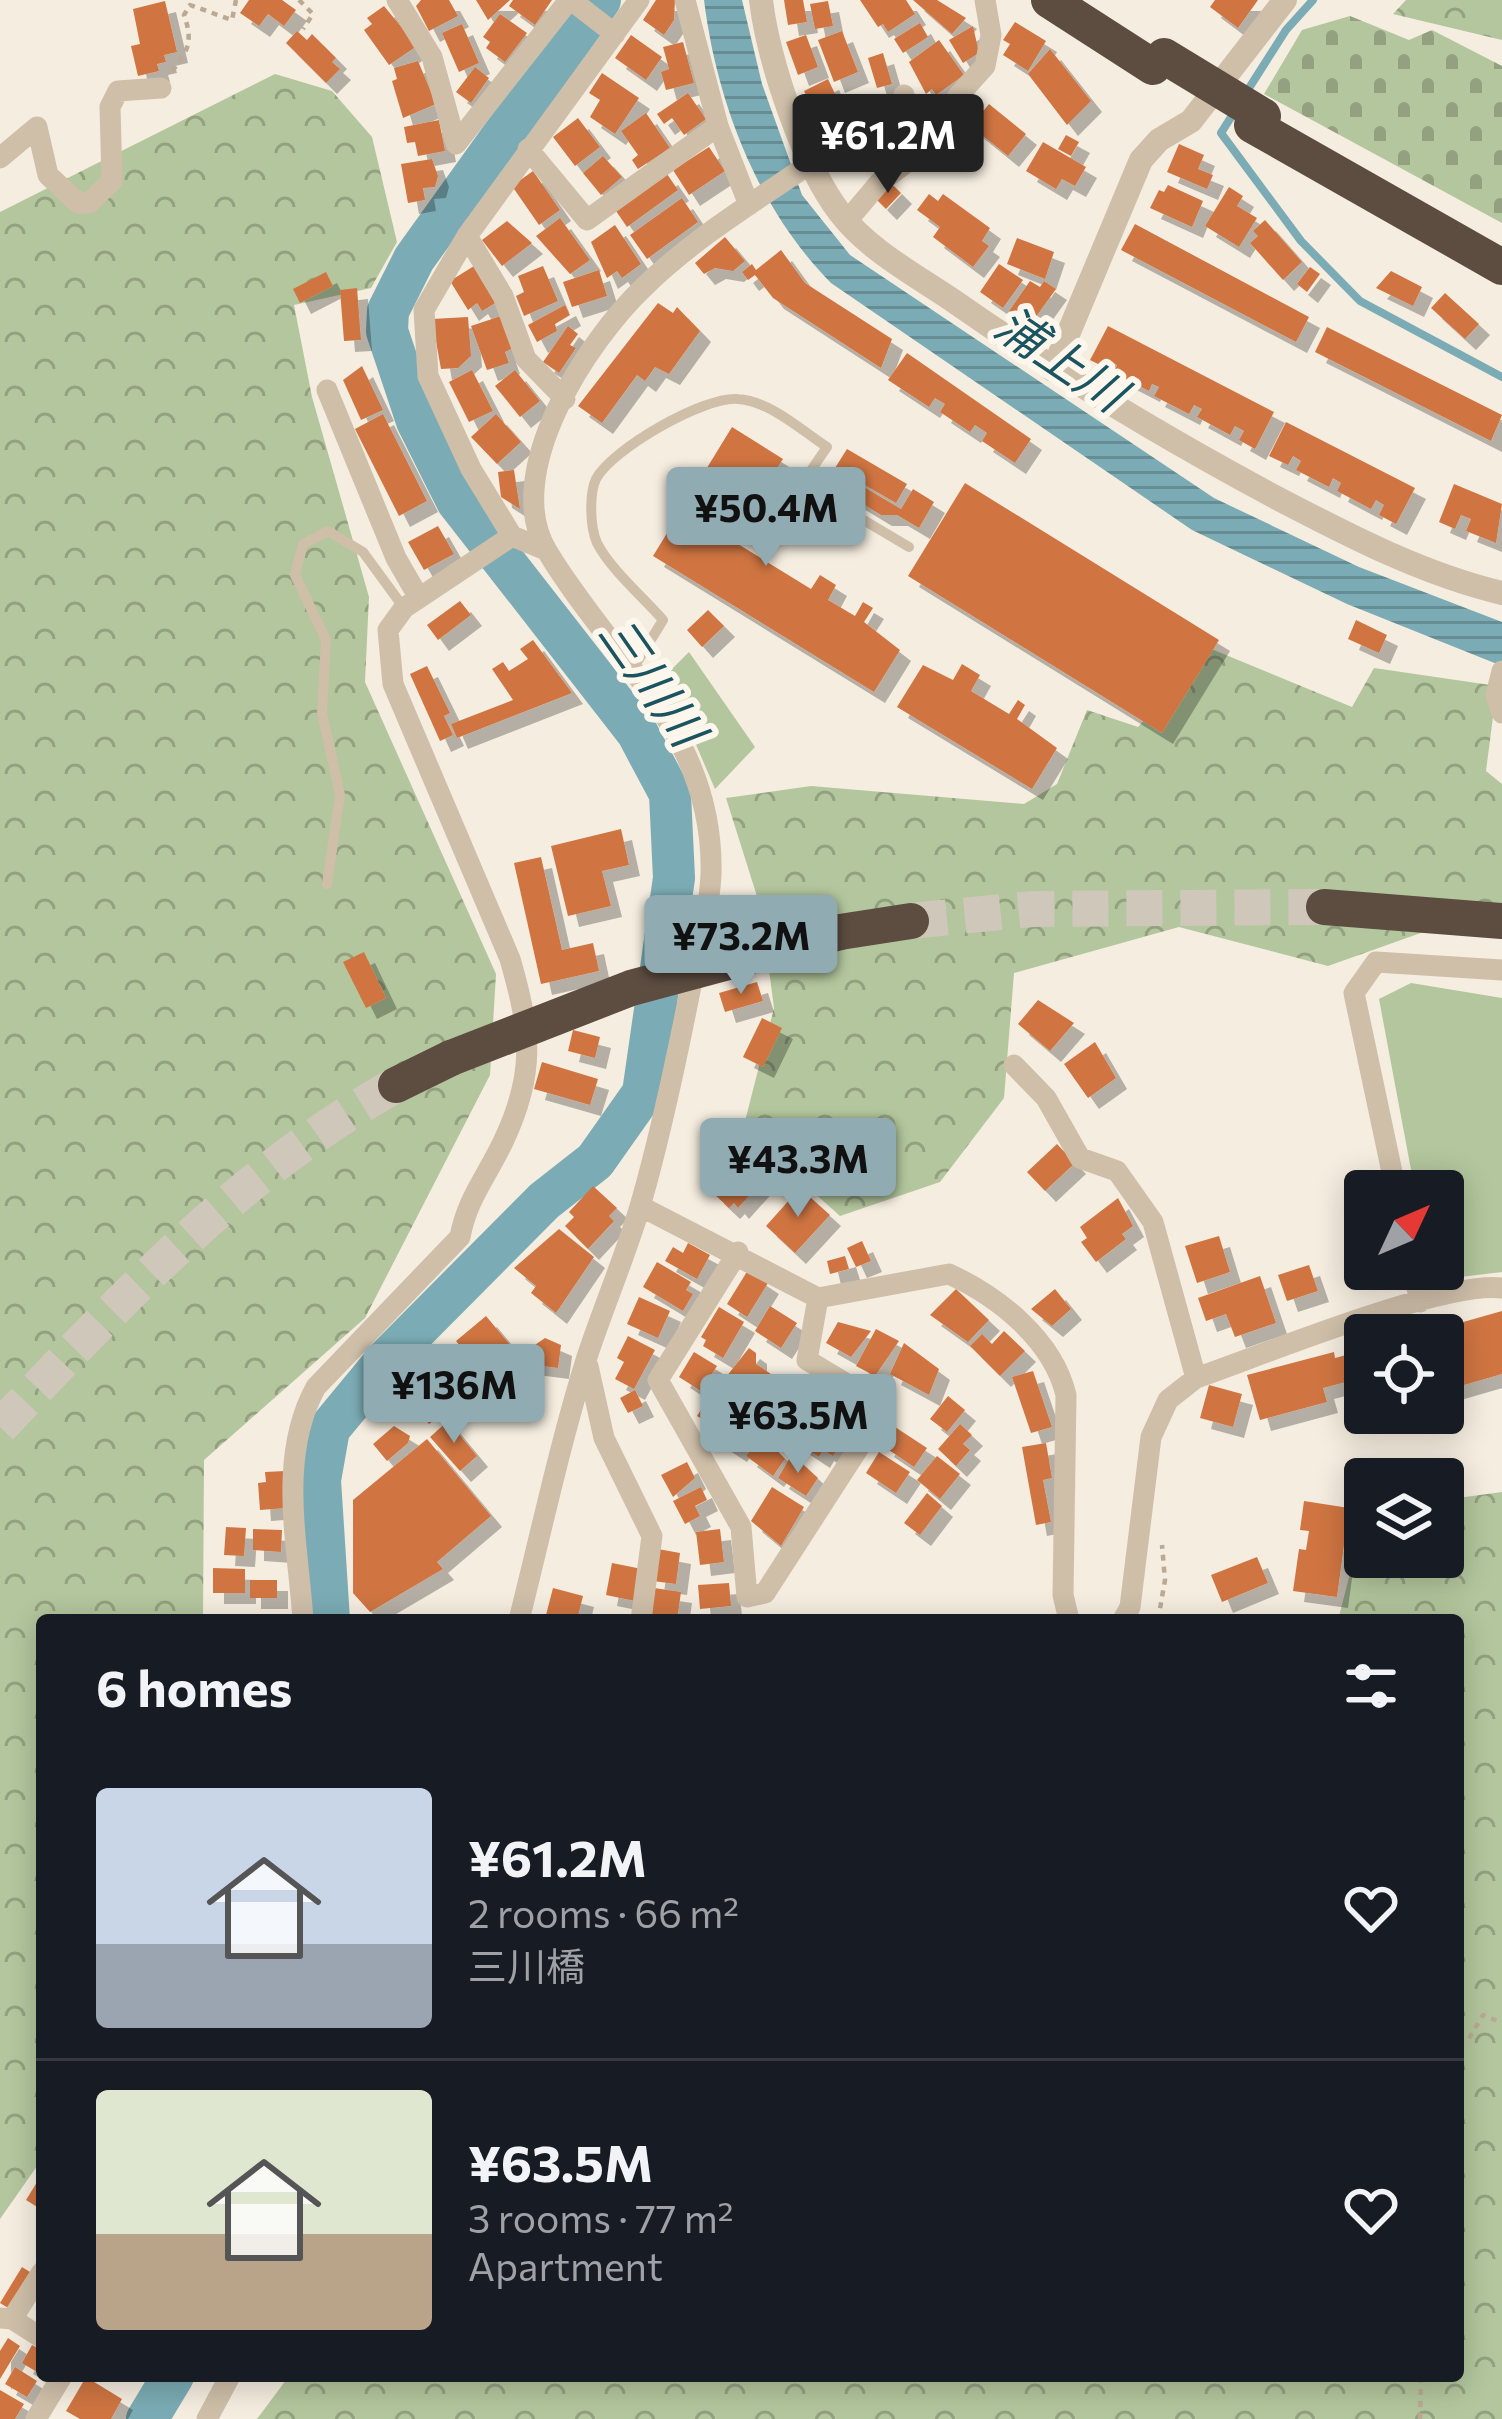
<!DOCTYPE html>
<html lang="en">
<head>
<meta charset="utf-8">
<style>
	:root { --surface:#171b24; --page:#242831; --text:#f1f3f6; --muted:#9ea1a6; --line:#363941; --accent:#91abb3 }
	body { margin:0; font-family:Commissioner,"Noto Sans JP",sans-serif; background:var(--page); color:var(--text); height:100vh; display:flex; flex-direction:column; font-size:45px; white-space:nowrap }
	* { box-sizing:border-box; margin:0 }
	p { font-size:39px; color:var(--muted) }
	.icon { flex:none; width:66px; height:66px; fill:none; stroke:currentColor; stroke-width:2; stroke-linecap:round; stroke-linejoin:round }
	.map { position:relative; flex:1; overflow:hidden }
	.side { position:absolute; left:36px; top:1614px; width:1428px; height:768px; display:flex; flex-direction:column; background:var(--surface); border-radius:12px; box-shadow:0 6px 30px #0003 }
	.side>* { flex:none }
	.needle { width:78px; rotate:46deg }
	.buttons { position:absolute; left:1344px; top:1170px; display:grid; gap:24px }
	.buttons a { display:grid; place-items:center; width:120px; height:120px; border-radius:12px; background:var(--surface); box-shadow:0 6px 30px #0003; font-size:60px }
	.price { position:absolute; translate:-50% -102px; padding:0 27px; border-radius:12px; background:var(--accent); color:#111; font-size:39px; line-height:78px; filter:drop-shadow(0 3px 6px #0008) }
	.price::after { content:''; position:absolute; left:50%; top:72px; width:36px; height:27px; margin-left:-18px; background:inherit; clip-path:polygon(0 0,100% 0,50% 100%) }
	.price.current { background:#222; color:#fff }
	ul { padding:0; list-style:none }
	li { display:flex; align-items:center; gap:36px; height:300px; padding:0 60px }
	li+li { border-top:3px solid var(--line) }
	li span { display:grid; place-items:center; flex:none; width:336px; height:240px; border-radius:12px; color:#555 }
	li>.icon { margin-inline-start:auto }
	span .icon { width:144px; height:144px; fill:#fffc; stroke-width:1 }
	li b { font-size:51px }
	h2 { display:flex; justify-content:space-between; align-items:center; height:144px; padding:0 60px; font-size:51px }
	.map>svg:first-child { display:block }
	.green { fill:#b3c69d }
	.forest { fill:url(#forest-crowns) }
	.cemetery { fill:url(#cemetery-stones) }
	.water { fill:url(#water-rules) }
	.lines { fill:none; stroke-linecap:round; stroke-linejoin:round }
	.stream { stroke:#7bacb5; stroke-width:8 }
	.river { stroke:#7bacb5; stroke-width:42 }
	.building { fill:#d07542; filter:url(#shadow) }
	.motorway-tunnel { stroke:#d0c7bb; stroke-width:36; stroke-dasharray:36 18; stroke-linecap:butt }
	.path { stroke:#bba993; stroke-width:4.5; stroke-dasharray:6 6; stroke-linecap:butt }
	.service { stroke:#cfbfa9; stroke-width:10 }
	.minor { stroke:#cfbfa9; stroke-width:21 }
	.tertiary { stroke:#cfbfa9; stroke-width:24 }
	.motorway { stroke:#5d4c40; stroke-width:36 }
	.motorway-bridge { stroke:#5d4c40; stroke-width:36 }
	.labels { text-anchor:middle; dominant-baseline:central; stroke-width:12; stroke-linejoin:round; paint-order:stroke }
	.water-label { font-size:48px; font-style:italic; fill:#1b5461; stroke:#fcf6ec }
</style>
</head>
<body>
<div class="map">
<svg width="1502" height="2419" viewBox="0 0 1502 2419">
	<defs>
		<pattern id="forest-crowns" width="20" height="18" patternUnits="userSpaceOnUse" patternTransform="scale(3)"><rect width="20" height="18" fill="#b3c69d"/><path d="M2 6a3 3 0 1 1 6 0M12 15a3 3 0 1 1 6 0" fill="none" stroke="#93a180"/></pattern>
		<pattern id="cemetery-stones" width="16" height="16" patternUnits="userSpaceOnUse" patternTransform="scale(3)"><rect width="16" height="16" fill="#b3c69d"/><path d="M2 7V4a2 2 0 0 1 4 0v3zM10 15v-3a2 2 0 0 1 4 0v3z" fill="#93a180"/></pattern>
		<pattern id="water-rules" width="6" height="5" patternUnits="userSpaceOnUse" patternTransform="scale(3)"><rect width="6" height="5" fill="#7bacb5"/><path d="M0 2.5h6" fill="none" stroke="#668d93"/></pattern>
		<filter id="shadow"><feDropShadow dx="11" dy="11" stdDeviation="0" flood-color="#0004"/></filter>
	</defs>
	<rect width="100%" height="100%" fill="#f5eddf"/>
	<!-- green -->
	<path class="green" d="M689,652L755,747L715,789L694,740L660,691L669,672Z
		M1411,983L1502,998V1272L1452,1278L1443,1268V1191H1415L1379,999Z"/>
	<!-- forest -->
	<path class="forest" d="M1406,0H1502V40L1393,14Z
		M275,74L332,91L372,137L397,242L371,288L294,305L312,397L369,597L365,682L496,974L490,1075L365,1318L204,1460L203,1620H42V2159L0,2219V212Z
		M1209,648L1352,707L1374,668L1497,686L1486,771L1502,784V904L1328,966L1179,927L1014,973L1004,1098L940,1182L840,1216L743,1129L774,1008L761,909L726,798L811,786L1024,804L1057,784L1087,710L1138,727Z
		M1502,1492V2419H257L289,2376H1458V1620H1338L1365,1516V1557H1443V1500Z"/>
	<!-- cemetery -->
	<path class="cemetery" d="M1350,16L1409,40L1432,30L1502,66V223L1264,94L1302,30Z"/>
	<!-- water -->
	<path class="water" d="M704,0H742L762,84L802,195L850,255L1214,498L1359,567L1502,622V666L1347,604L1192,530L831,283C758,209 717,104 704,0Z"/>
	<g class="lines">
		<!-- stream -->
		<path class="stream" d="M1244,96L1286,30L1313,0
			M1233,114L1221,133L1301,241L1360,301L1502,377"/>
		<!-- river -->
		<path class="river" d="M329,1620L320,1480L329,1429L386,1360L544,1201L595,1161L643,1093L674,878L670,794L637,732L457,501L417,421L387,331L388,311L414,259L600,0
			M147,2419L173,2376"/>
	</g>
	<!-- building -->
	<path class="building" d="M249,0H282L296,10L284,26L268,14L259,26L240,13Z
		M421,0H449L458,16L429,31L416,6Z
		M476,0H510L488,20Z
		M513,0H552L535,25L509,6Z
		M656,0H675L674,20L664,35L643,20Z
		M784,0H803L807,22L788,25Z
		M860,0H906L915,14L888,32L883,24L878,27Z
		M913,0H937L966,18L952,34Z
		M1215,0H1258L1238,28L1210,7Z
		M165,1L177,52L164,55L166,62L157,64L159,71L138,76L131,46L140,44L133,9Z
		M828,1L833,26L815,29L810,4Z
		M384,6L417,46L389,65L364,30L372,24L367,18Z
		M500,14L527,33L505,62L486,48L490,42L483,37Z
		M1015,22L1046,41L1028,71L1003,55L1010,44L1003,40Z
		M920,23L928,37L903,53L894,39Z
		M462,24L479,63L459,72L442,33Z
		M973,26L979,53L963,63L949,40Z
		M297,31L307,40L312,34L336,58L332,62L340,69L326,83L286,43Z
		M842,31L858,72L834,82L818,40Z
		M631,35L662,57L646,80L615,58Z
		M806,35L818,67L798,75L786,42Z
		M939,40L964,75L936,95L932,89L926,94L909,62Z
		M683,42L694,83L666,90L661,72L669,69L663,47Z
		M1050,49L1091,101L1067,125L1028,74Z
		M883,53L892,84L877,88L868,58Z
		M418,61L436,104L403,118L392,81L397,79L394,68Z
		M475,67L489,78L471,103L456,92Z
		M602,73L639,98L615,134L590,117L600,100L589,93Z
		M828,79L844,113L820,124L804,91Z
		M688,93L706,119L684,135L672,118L664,124L657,114Z
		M886,97L902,134L838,161L825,131L873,111L870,104Z
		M928,98L939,122L920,130L915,104Z
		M989,104L1026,134L1008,156L971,126Z
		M646,113L670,148L638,169L632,160L638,155L621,131Z
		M578,118L600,147L575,166L553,137Z
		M439,120L445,151L418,156L415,142L407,143L404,127Z
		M1066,135L1079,142L1071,156L1058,149Z
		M1043,142L1086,167L1075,186L1062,179L1056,189L1026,171Z
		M1179,144L1204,155L1198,169L1213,175L1207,189L1167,172Z
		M709,147L725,171L689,195L673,170Z
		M603,156L622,177L601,195L583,173Z
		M432,159L438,176L435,187L423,188L425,200L408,203L401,164Z
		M533,171L560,210L539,225L512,186Z
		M667,174L678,190L627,227L616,211Z
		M891,183L901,193L886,209L876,199Z
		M1168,185L1203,201L1192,227L1150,208L1159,190L1164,192Z
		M1229,187L1243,196L1237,206L1257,218L1239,247L1205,226Z
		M929,194L938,201L943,194L990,228L982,241L989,246L973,267L933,237L940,227L917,210Z
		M682,198L698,222L647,259L630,235Z
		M560,218L590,260L570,274L536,236Z
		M1265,220L1302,262L1283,280L1250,243L1258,236L1253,231Z
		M507,221L532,243L502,266L482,240Z
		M1135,224L1309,317L1296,342L1121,250Z
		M615,225L641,264L622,278L617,271L607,278L591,242Z
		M725,237L745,261L733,271L715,268L704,274L695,263Z
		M1017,238L1054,252L1045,279L1007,264Z
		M781,250L805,283L892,339L881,368L773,298L755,275L748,280L742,272L752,264L756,270Z
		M999,264L1023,280L1003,308L980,292Z
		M474,266L497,302L482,311L477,303L468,310L450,281Z
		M543,266L558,301L524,316L516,296L524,292L518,276Z
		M1310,267L1320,274L1307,292L1297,284Z
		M599,270L607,296L572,307L563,282Z
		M1391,271L1422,287L1413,306L1376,288Z
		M326,272L333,286L300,303L293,289Z
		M1030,281L1040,287L1044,281L1056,289L1030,325L1009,311Z
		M357,288L361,340L344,341L340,290Z
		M1445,293L1479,324L1465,339L1431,308Z
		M658,303L673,313L677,307L700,331L669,374L655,367L645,381L637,375L602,423L578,406Z
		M565,305L570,315L555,324L557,331L537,342L528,325Z
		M501,316L513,348L505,352L509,363L487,370L471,326Z
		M468,317L471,356L458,368L441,369L432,319Z
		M568,326L578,334L570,345L576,348L559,373L543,362Z
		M1108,326L1274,412L1255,449L1239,440L1244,431L1235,426L1230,435L1197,417L1202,409L1194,405L1189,414L1154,396L1159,387L1152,384L1149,391L1114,373L1117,365L1112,362L1108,369L1090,360Z
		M1327,327L1502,415L1491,441L1315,352Z
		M907,353L1031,439L1015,463L982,441L987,433L975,425L970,432L940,412L945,404L935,398L929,407L888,380Z
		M362,366L383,410L361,420L343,380Z
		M472,370L493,411L469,422L449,382Z
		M515,370L540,401L520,417L495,386Z
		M383,414L427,501L399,516L355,429Z
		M496,414L521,442L497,464L471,437Z
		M1286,422L1415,488L1396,524L1379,515L1384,505L1376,500L1371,509L1337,491L1341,483L1333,478L1329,487L1296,470L1301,461L1293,456L1288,465L1269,456Z
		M732,427L783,459L771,477L764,473L745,504L757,512L752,519L740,512L725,536L811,589L820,575L836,585L828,600L855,616L863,602L873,608L864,622L900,650L874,692L653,556Z
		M847,449L907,484L896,503L835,468Z
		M514,470L520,509L501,497L498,472Z
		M835,470L901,509L913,489L934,502L919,528L897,515H881L828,483Z
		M965,483L1219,640L1162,733L908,576Z
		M1454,484L1502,504L1496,543L1466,531L1471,519L1461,515L1455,529L1439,522Z
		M438,526L454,554L424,570L408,542Z
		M460,601L471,615L438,640L427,625Z
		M708,610L724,626L702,647L687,630Z
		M1356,620L1387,635L1379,653L1348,639Z
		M533,640L572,693L457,738L451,724L513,700L492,669L503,662L509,671L528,659L520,649Z
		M962,664L980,675L971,691L1009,714L1018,700L1025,705L1017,719L1057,748L1032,789L897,707L923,665L953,680Z
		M427,666L450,713L444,716L453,735L440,741L410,674Z
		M621,829L629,865L602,871L611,906L568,916L551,846Z
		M541,857L562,950L593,943L599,971L541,984L514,863Z
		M364,952L386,998L366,1008L343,962Z
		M757,982L763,1001L725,1012L719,993Z
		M1038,1000L1074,1023L1050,1051L1018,1024Z
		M762,1018L782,1028L763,1067L743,1057Z
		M573,1030L600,1037L595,1058L568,1051Z
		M1095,1042L1116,1078L1088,1098L1064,1064Z
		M542,1062L598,1079L590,1105L534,1089Z
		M1057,1144L1075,1163L1045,1191L1027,1172Z
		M749,1154L774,1168L738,1208L734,1203L729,1208L713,1193Z
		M593,1186L617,1208L609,1216L614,1221L588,1249L565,1226L574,1217L569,1212Z
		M800,1188L830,1215L795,1253L766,1226Z
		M1118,1198L1133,1226L1122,1234L1126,1239L1096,1262L1081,1242L1087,1238L1080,1227Z
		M559,1229L594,1257L556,1313L531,1293L536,1286L514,1268Z
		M1219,1236L1230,1272L1197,1283L1185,1246Z
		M862,1241L871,1261L856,1267L847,1248Z
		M688,1243L710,1255L697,1279L665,1261L673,1247L683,1253Z
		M845,1256L849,1269L830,1274L827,1261Z
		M657,1262L691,1282L686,1290L693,1294L683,1311L643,1287Z
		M1309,1265L1318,1291L1287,1301L1278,1275Z
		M748,1270L768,1283L747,1317L727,1304Z
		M1260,1276L1276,1323L1235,1337L1226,1314L1206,1321L1198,1298Z
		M956,1289L989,1320L968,1342L930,1315Z
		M1055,1289L1071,1309L1052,1326L1031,1309Z
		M639,1297L670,1311L658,1338L627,1324Z
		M770,1306L797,1323L781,1348L755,1331Z
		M719,1307L744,1322L723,1358L703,1346L706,1340L701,1337Z
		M1502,1311V1374L1443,1391V1335L1421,1334Z
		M486,1316L516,1352L479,1382L453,1351L460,1346L456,1341Z
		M838,1322L871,1331L851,1357L826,1343Z
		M876,1329L899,1341L875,1376L856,1366Z
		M1004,1331L1025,1351L1000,1376L970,1346L982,1334L992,1344Z
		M628,1336L655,1350L634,1389L615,1379L624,1362L617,1358Z
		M545,1338L561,1345L558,1368L527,1364L529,1349Z
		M904,1343L939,1369L929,1395L890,1374Z
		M749,1348L756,1353V1364L771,1374L756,1397L726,1377Z
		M1365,1350V1377L1323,1388L1327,1402L1260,1420L1247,1375L1334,1352L1335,1358Z
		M694,1352L717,1366L701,1391L679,1377Z
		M1033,1371L1052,1427L1031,1433L1012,1377Z
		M476,1382L479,1386L429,1424L426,1420Z
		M833,1383L861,1401L845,1426L817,1409Z
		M796,1384L817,1397L797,1428L777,1415Z
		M1209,1385L1242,1394L1233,1427L1200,1418Z
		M715,1388L733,1399L715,1427L697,1416Z
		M635,1390L643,1406L628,1413L620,1398Z
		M948,1396L965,1410L947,1432L930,1419Z
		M737,1406L757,1419L736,1451L716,1438Z
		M816,1414L847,1434L833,1456L823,1450L819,1457L798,1443Z
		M448,1421L477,1456L460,1471L430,1437Z
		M960,1424L972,1435L963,1444L970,1450L956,1466L938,1449Z
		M394,1426L410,1436L408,1443L387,1461L373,1444Z
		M895,1427L927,1448L914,1467L883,1446Z
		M762,1435L785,1459L773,1476L746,1456Z
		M427,1439L491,1516L437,1562L443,1569L370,1612L353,1593V1500Z
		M1046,1443L1052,1478L1043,1480L1051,1522L1036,1525L1022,1447Z
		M879,1452L910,1472L896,1493L866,1473Z
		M792,1454L818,1478L806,1496L778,1478Z
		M937,1456L960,1474L940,1499L917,1480Z
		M687,1462L695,1478L673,1497L661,1475Z
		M285,1471L286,1508L260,1510L258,1483L266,1482L265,1472Z
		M701,1487L707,1500L695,1506L700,1516L685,1524L673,1501Z
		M772,1487L804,1507L781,1546L751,1521Z
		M927,1493L942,1506L920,1535L904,1523Z
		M1304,1501L1349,1508L1337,1597L1293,1591L1299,1549L1306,1550L1309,1531L1300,1530Z
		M226,1527L246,1528L244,1556L224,1555Z
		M253,1529L282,1530L281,1552L253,1550Z
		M720,1529L724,1562L700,1565L696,1532Z
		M658,1549L680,1553L676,1584L653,1581Z
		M1257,1557L1268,1583L1222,1602L1211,1575Z
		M612,1563L642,1569L635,1601L606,1595Z
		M213,1568L245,1569V1593H213Z
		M250,1580H277V1598H250Z
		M729,1583L731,1606L700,1609L698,1585Z
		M553,1588L583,1596L577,1620L546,1615Z
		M654,1588L681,1592L677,1620H650Z
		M42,2174V2210L26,2200Z
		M22,2267L30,2272L8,2308L0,2303Z
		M8,2338L20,2346L0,2379V2351Z
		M32,2345L42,2350V2375L22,2363Z
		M15,2367L37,2381L27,2397L5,2384Z
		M86,2377L122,2399L111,2419H80L66,2411Z
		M0,2390L24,2404L15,2419H0Z"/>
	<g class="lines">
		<!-- motorway-tunnel -->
		<path class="motorway-tunnel" d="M911,921L1032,909L1324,907
			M0,1427C121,1300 241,1171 396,1085"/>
		<!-- path -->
		<path class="path" d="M299,0L313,14L303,29
			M172,71C189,51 193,40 184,15L190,5L232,20L236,0
			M1158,1620L1165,1580L1162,1545
			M1458,2042L1468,2040L1483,2015L1502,2023
			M1420,2419L1421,2376"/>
		<!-- service -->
		<path class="service" d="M801,483L909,547
			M634,667L663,620C643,597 611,570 597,543C590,527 589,494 596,479C612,449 704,396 738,399C770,401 801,430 827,447L777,520
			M327,884L340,795L322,713L326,640L295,575L303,544L328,531L363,552L404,608"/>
		<!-- minor -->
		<path class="minor" d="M397,0L432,57L456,144
			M571,0L615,34
			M685,0L718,126L749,205
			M904,95L914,160
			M456,144L569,0
			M528,149L587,220L718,126
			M0,158L37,127L48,175L78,203H89L112,181L110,107L118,91L161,88
			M847,221L879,183L930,145L958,96L985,66L991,35L985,0
			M467,236L503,296L526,359L565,399
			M327,390L396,558L419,598
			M546,550L512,536L471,469L428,376L424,310L467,236L639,0
			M1502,671L1496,695L1502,713
			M1014,1065L1046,1098L1080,1158L1117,1171L1153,1222L1196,1378
			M1396,1191L1354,993L1376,962L1502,970
			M640,1206L818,1298L949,1274C999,1297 1053,1340 1066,1395L1063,1595L1069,1620
			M738,1252L658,1380L741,1527L747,1597L765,1593L885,1407L807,1360L818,1298
			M1413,1269L1420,1302
			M588,1366L604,1438L652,1536L641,1620
			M303,1620C298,1544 277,1457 316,1387L460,1237C467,1199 487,1176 503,1142C536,1073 531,1032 510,959L393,684L388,630L404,608L512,536
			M519,1620C541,1533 560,1443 587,1357C604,1305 626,1255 641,1203C661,1133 676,1062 690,991C697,954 709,913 711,875C715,734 613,661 547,551C500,473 588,340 644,287C694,238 754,202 811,163
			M1123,1620L1130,1607L1151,1437L1168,1400L1196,1378C1263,1355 1441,1281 1502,1288
			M0,2318L12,2319L42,2338
			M12,2319L42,2272
			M36,2419L62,2376
			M207,2419L230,2376"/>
		<!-- tertiary -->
		<path class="tertiary" d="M761,0C768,59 803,165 840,213C868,250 917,276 955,302C1058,374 1165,438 1275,497C1348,535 1422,574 1502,593
			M1053,370L1141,160L1159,140L1191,121L1285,0"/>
		<!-- motorway -->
		<path class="motorway" d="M1049,0L1153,67
			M1252,125L1502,267
			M1324,907L1502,921
			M840,932L911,921
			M396,1085L451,1058"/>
		<!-- motorway-bridge -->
		<path class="motorway-bridge" d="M1164,56L1263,116
			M451,1058L631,988L840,932"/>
	</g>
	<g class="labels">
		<!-- water labels -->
		<g class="water-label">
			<text transform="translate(1062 357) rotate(34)">浦上川</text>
			<text transform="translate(654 680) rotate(55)">三川川</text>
		</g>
	</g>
</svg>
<div class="buttons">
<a><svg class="needle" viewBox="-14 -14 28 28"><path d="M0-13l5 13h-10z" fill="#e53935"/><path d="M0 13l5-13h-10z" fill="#9ea1a6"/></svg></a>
<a><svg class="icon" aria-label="locate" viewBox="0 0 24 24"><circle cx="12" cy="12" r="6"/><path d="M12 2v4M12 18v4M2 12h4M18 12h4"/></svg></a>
<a><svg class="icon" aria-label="layers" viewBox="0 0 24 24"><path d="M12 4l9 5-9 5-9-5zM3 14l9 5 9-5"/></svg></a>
</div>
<b class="price current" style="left:888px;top:196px">¥61.2M</b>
<b class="price" style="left:766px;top:569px">¥50.4M</b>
<b class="price" style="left:741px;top:997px">¥73.2M</b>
<b class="price" style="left:798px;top:1220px">¥43.3M</b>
<b class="price" style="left:454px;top:1446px">¥136M</b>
<b class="price" style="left:798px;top:1476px">¥63.5M</b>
<section class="side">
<h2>6 homes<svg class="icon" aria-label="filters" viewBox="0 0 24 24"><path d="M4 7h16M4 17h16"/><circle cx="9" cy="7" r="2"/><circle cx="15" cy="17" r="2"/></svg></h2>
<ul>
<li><span style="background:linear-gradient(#c9d6e8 65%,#9aa5b1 0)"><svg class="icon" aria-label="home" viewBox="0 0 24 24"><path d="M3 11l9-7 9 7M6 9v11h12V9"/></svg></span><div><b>¥61.2M</b><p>2 rooms · 66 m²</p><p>三川橋</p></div><svg class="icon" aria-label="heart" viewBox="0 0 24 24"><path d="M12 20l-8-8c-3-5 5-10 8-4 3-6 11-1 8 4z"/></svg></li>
<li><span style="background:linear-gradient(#dfe7d0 60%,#b9a48a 0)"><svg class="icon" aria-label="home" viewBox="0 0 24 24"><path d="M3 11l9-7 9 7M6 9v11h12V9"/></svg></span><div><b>¥63.5M</b><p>3 rooms · 77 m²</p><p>Apartment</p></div><svg class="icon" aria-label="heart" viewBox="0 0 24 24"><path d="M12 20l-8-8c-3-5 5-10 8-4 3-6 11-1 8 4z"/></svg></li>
</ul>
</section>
</div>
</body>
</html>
